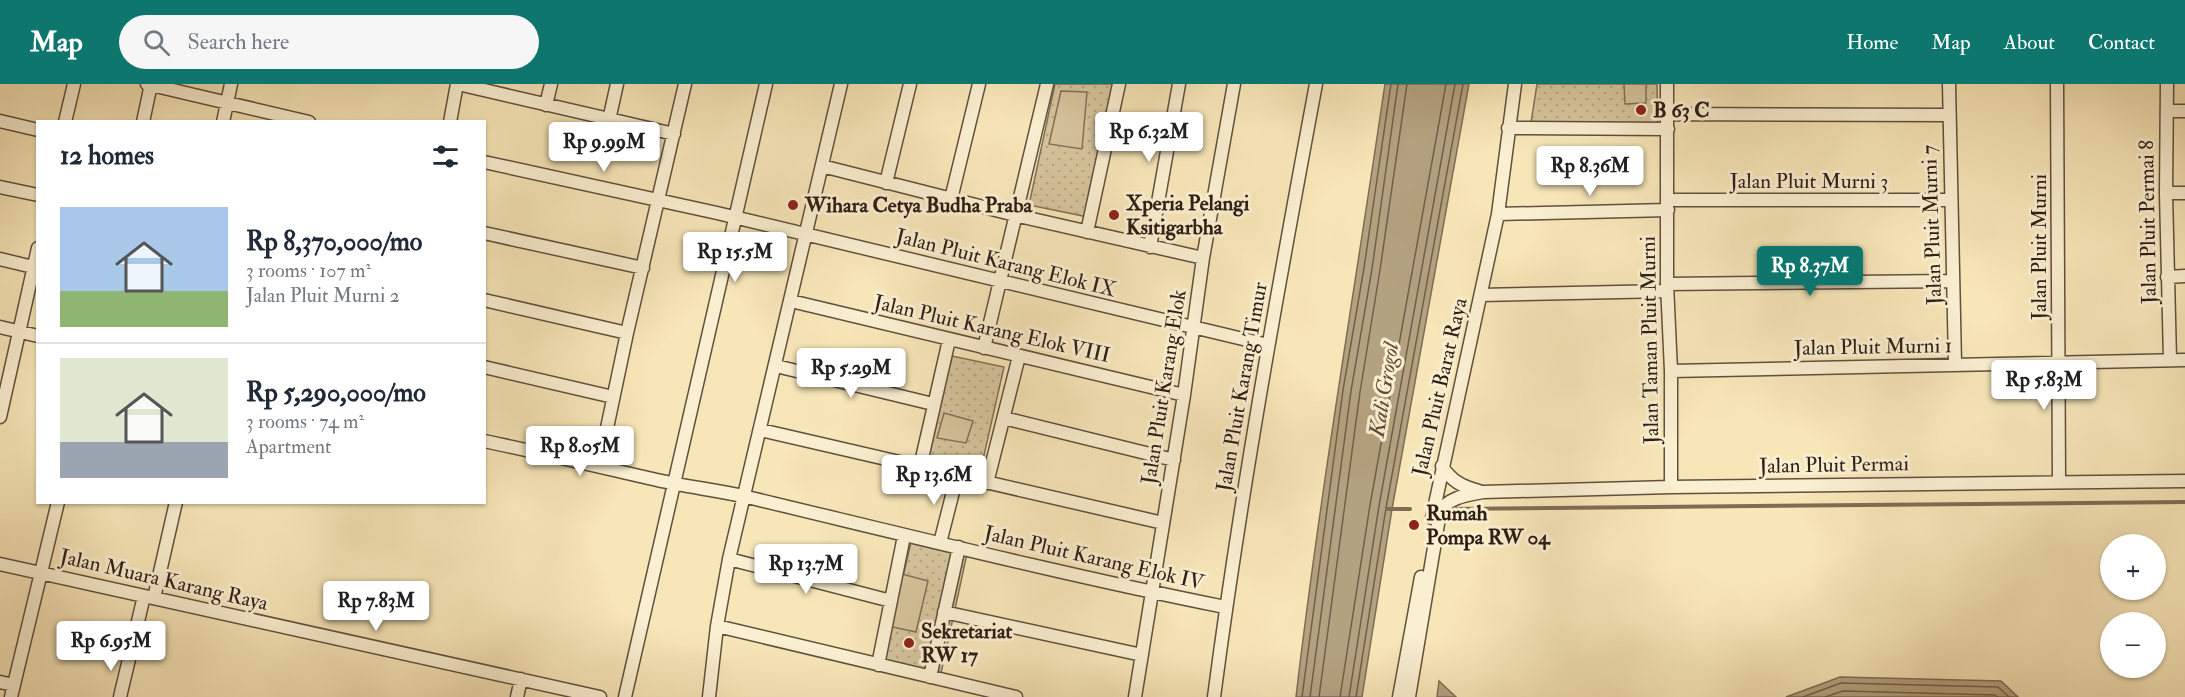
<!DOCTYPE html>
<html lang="en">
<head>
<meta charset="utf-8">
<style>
	:root { --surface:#fff; --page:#f6f6f7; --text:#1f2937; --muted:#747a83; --line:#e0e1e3; --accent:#0f766e }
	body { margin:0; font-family:"IM FELL Double Pica",serif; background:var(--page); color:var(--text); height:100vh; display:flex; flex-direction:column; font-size:22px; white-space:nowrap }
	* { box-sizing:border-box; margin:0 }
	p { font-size:20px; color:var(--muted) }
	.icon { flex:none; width:33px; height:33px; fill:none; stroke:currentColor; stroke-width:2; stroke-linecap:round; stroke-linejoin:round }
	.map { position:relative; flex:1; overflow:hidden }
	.drawer { position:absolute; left:36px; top:36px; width:450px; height:384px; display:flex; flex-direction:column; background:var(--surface); border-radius:0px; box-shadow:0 2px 4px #0004 }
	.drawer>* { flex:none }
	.controls { position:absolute; left:2100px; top:450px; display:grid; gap:12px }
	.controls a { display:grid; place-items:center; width:66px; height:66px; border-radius:50%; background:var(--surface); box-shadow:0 2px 4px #0004; font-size:30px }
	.price { position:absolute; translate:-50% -51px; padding:0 14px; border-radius:6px; background:#fff; color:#222; font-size:20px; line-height:39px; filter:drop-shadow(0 2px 3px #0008) }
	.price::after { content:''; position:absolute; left:50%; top:36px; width:18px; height:14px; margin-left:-9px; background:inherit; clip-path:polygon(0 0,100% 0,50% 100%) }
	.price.on { background:var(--accent); color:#fff }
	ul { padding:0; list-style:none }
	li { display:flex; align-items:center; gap:18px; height:150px; padding:0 24px }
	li+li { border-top:2px solid var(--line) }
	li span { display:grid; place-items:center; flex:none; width:168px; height:120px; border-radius:0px; color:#555 }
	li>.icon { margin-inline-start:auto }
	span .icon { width:72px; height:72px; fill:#fffc; stroke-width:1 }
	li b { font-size:26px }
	h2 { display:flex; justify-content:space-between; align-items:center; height:72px; padding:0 24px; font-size:26px }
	header { display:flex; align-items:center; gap:36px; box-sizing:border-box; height:84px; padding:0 30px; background:var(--accent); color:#fff }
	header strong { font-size:28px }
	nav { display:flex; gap:33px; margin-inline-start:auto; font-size:21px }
	.search { width:420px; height:54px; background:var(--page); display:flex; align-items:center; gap:15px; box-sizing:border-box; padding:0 21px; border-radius:33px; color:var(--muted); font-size:22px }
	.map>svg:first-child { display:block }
	.grass { fill:url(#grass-dots); stroke:#827158; stroke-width:1.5 }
	.pitch { fill:#d5c49c; stroke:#827158; stroke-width:1.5 }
	.water { fill:#b3a280; stroke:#7e6d55; stroke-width:1.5 }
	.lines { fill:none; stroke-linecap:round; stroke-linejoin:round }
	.shore { stroke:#70604a; stroke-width:1.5 }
	.stream { stroke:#7e6d55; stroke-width:4 }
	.minor-casing { stroke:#60503d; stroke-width:15 }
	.minor { stroke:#faefd1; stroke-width:12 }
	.poi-dot { fill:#8f2418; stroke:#faefd1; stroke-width:2 }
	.labels { text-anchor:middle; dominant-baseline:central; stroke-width:6; stroke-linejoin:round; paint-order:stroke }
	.poi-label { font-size:21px; font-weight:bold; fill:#2e1e14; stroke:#faefd1; text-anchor:start }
	.street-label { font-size:21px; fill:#2e1e14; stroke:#faefd1 }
	.water-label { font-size:22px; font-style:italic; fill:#5d4c3a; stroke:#faefd1 }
</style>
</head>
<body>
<header>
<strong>Map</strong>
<div class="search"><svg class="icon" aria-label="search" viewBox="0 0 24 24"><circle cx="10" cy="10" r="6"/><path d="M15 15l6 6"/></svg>Search here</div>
<nav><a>Home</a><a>Map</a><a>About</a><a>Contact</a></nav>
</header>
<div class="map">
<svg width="2185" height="613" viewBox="0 0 2185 613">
	<defs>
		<pattern id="grass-dots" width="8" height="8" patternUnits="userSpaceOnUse" patternTransform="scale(1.5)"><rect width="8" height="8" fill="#d5c49c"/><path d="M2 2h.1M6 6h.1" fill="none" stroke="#b7a886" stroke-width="1.8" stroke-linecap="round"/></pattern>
	</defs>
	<rect width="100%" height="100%" fill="#f7e6b8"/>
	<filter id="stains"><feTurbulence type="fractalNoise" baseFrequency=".00333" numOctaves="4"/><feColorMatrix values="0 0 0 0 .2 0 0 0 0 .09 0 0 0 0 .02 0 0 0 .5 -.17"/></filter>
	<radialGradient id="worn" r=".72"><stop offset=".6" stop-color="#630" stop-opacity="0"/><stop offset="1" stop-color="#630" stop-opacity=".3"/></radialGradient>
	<!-- grass -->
	<path class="grass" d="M1055,0H1115L1088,133L1029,121Z
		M1537,0H1657L1658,44L1530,45Z
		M952,272L1004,283L979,393L922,381Z
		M911,458L967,470L941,589L884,576Z"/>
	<!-- pitch -->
	<path class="pitch" d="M1624,0H1646V19L1625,20Z
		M1061,7L1087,8L1082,65L1049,60Z
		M944,329L973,337L966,359L937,354Z
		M902,490L928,497L916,548L888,542Z"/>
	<!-- water -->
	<path class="water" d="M1385,0H1469L1392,425L1362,613H1296C1320,408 1355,204 1385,0Z
		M1840,593L2001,597L2018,613H1786Z
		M1439,597L1456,613H1437Z"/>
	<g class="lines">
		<!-- shore -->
		<path class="shore" d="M1302,613L1343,306L1364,184L1391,0
			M1310,613L1351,307L1372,185L1398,0
			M1319,613L1360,308L1380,186L1407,0
			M1340,613L1370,421L1446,0
			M1349,613L1379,422L1455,0
			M1356,613L1386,424L1463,0
			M1803,613L1841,599L1998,603L2009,613
			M1825,613L1843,607L1995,611L1998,613"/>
		<!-- stream -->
		<path class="stream" d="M1388,425H1410
			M1447,425L2185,418"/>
		<!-- minor casing -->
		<g class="minor-casing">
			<path id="minor" d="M147,0L309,38
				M458,0L674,50
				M1667,0V200L1671,287V403
				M1949,0L1955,280
				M2057,0L2059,397
				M2167,0L2166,109L2170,276
				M546,21L551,0
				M2167,27H2185
				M1667,30L1949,31
				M609,36L617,0
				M0,37L38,46
				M65,38L74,0
				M143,38L151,0
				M223,38L231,0
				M450,38L457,0
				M1508,44L1668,45
				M484,78L717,129L1268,261
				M822,82L1015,131L1203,174
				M886,99L910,0
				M0,103L38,111
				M2166,109H2185
				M951,115L979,0
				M1669,116H1950
				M1498,130L1668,126
				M1087,148L1119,0
				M484,149L643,184
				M1150,163L1179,0
				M0,175L33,183
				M2167,193L2185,192
				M1667,200L1953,197
				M1481,211L1667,207
				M484,216L627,249
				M791,217L1184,311
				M0,243L38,252
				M984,264L1047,0
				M776,282L933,320
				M484,283L613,313
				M1671,287L2185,276
				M0,333L38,164
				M1004,334L1174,376
				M761,346L1163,439
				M484,357C542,369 600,383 657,396C687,403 717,406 747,413C906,451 1065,491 1225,523
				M599,382L627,249L685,0
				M1442,382C1451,397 1463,403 1479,407
				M920,383L949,256
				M987,399L1019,272
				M1432,434L1498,130L1515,0
				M940,459L957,392
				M729,475L891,517
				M0,480L600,613
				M154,514L176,418
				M944,528L1142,571
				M717,542L1016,613
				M878,581L904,452
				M930,593L959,463
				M0,598L14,601
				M11,613L58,418
				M120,613L144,512
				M517,613L521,595
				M625,613L766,0
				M709,613L717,542L729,475L841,0
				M1135,613L1184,311L1203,174L1234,0
				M1214,613C1241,407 1278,204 1316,0
				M1399,613L1421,493
				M1409,613L1440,428C1448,413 1468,411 1483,408L1671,403L2185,397"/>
		</g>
		<!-- minor -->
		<use href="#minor" class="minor"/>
	</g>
	<!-- markers -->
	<g class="poi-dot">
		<circle cx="1641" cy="26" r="6"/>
		<circle cx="793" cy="121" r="6"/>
		<circle cx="1114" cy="131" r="6"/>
		<circle cx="1414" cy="441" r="6"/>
		<circle cx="909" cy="559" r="6"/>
	</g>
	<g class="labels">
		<!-- poi labels -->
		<g class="poi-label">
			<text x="1653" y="26">B 63 C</text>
			<text x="1126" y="119">Xperia Pelangi<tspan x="1126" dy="24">Ksitigarbha</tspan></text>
			<text x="805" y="121">Wihara Cetya Budha Praba</text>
			<text x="1426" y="429">Rumah<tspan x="1426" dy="24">Pompa RW 04</tspan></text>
			<text x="921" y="547">Sekretariat<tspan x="921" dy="24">RW 17</tspan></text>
		</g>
		<!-- street labels -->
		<g class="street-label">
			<text x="1809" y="97">Jalan Pluit Murni 3</text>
			<text transform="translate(2148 138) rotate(-91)">Jalan Pluit Permai 8</text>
			<text transform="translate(1932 141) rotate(-92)">Jalan Pluit Murni 7</text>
			<text transform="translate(2039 163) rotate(-90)">Jalan Pluit Murni</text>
			<text transform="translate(1006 179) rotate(14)">Jalan Pluit Karang Elok IX</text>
			<text transform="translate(992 245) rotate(13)">Jalan Pluit Karang Elok VIII</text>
			<text transform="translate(1650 256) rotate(-91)">Jalan Taman Pluit Murni</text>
			<text transform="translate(1873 263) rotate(-1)">Jalan Pluit Murni 1</text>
			<text transform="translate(1164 303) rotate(-81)">Jalan Pluit Karang Elok</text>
			<text transform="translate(1242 303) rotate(-80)">Jalan Pluit Karang Timur</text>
			<text transform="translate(1440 303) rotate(-77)">Jalan Pluit Barat Raya</text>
			<text transform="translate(1834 381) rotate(-1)">Jalan Pluit Permai</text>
			<text transform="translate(1094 474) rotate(13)">Jalan Pluit Karang Elok IV</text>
			<text transform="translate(164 496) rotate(13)">Jalan Muara Karang Raya</text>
		</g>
		<!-- water labels -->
		<g class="water-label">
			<text transform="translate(1384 306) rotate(-81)">Kali Grogol</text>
		</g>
	</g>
	<rect width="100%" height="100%" filter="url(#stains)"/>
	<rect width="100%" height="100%" fill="url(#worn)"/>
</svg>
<div class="controls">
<a>+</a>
<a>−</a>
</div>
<b class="price" style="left:1149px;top:79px">Rp 6.32M</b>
<b class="price" style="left:604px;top:89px">Rp 9.99M</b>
<b class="price" style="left:1590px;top:113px">Rp 8.36M</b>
<b class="price" style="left:735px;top:199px">Rp 15.5M</b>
<b class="price on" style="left:1810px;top:213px">Rp 8.37M</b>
<b class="price" style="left:851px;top:315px">Rp 5.29M</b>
<b class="price" style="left:2044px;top:327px">Rp 5.83M</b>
<b class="price" style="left:580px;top:393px">Rp 8.05M</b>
<b class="price" style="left:934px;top:422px">Rp 13.6M</b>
<b class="price" style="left:806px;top:511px">Rp 13.7M</b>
<b class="price" style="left:376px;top:548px">Rp 7.83M</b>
<b class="price" style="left:111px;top:588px">Rp 6.95M</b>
<section class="drawer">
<h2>12 homes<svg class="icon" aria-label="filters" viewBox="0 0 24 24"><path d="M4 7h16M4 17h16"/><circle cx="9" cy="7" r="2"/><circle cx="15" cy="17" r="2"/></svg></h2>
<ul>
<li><span style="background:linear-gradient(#a9c7e8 70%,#8fb573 0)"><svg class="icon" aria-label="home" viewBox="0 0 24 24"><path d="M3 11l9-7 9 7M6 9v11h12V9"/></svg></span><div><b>Rp 8,370,000/mo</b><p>3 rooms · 107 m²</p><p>Jalan Pluit Murni 2</p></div></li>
<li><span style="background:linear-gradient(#dfe7d0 70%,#9aa5b1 0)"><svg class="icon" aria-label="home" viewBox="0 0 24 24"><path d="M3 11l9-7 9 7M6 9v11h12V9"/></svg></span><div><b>Rp 5,290,000/mo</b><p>3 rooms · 74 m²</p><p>Apartment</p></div></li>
</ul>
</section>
</div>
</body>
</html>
